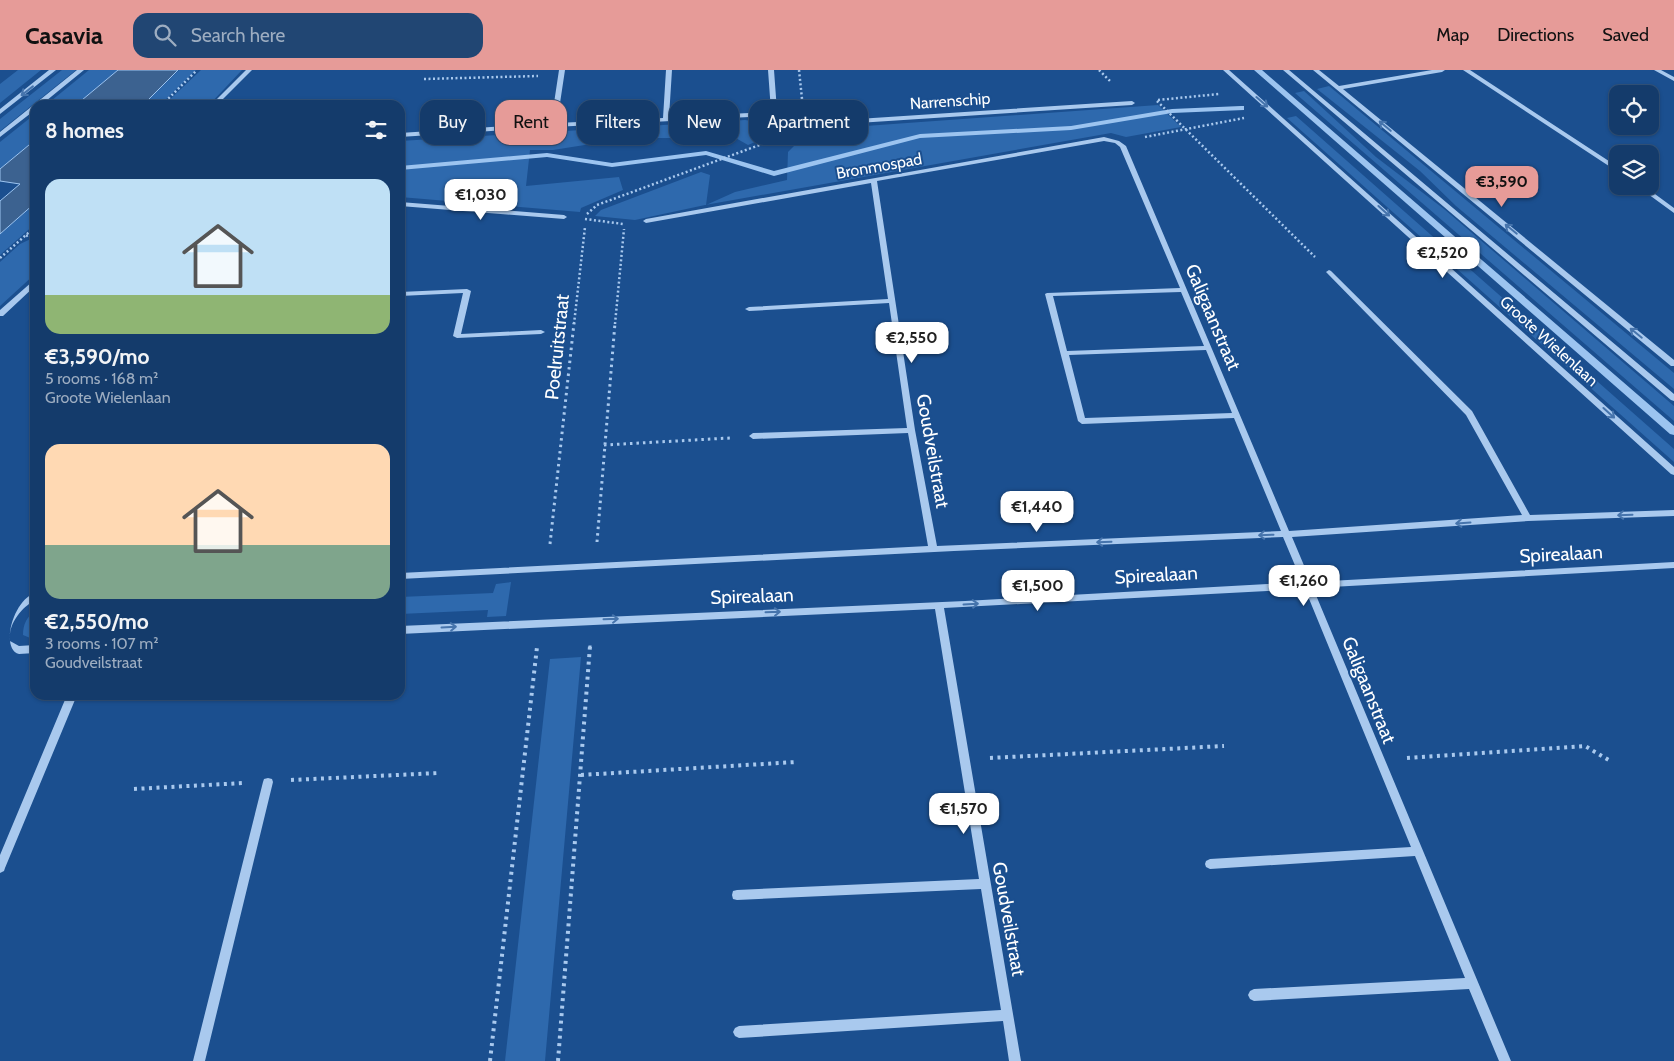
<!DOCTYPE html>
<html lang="en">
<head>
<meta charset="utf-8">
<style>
	:root { --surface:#143b6b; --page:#214673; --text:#f1f3f6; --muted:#9dadc1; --line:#33557e; --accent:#e69b98 }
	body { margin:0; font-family:Cabin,sans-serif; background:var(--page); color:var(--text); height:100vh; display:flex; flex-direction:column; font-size:19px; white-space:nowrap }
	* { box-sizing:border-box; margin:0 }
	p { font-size:16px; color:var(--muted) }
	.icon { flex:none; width:28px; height:28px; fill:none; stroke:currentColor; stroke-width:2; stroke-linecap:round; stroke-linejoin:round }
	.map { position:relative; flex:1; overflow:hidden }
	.sheet { position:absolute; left:30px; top:30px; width:375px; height:600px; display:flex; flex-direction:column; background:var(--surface); border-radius:15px; box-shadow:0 1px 4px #0004,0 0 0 1px var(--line) }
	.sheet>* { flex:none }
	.guide { position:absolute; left:420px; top:30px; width:475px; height:45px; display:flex; gap:10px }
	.tools { position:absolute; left:1609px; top:15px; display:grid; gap:10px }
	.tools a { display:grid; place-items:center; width:50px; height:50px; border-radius:10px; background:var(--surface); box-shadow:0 1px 4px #0004,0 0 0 1px var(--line); font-size:25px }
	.price { position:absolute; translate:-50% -42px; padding:0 11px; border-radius:10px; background:#fff; color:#222; font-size:16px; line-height:32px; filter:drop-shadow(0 1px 2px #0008) }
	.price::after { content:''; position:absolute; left:50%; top:30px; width:15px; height:11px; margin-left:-8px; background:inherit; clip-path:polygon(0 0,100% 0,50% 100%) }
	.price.on { background:var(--accent); color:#111 }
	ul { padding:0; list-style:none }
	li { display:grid; align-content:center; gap:10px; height:265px; padding:0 15px }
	li span { display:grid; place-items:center; height:155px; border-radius:15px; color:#555 }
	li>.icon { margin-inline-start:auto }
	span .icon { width:90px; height:90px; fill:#fffc; stroke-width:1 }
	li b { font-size:21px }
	h2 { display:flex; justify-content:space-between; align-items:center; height:60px; padding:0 15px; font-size:21px }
	.tag { padding:0 18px; border-radius:15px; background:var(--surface); box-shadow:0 1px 4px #0004,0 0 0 1px var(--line); font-size:18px; line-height:45px }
	.tag.on { background:var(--accent); color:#111 }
	header { display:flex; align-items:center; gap:30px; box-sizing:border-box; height:70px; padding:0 25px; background:var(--accent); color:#111 }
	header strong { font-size:24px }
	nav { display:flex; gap:28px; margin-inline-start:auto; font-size:18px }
	.search { width:350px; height:45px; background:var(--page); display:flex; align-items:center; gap:12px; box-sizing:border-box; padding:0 18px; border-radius:15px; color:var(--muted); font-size:19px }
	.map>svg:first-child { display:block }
	.green { fill:#2e69ad }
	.water { fill:#3c6290; stroke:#9cc4f0 }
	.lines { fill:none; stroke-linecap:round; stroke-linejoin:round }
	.stream { fill:#9cc4f0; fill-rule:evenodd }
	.path-far2 { stroke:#a9c9ee; stroke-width:2.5; stroke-dasharray:2 2.5; stroke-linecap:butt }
	.path-far1 { stroke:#a9c9ee; stroke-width:3; stroke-dasharray:2.5 4; stroke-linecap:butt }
	.path { stroke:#a9c9ee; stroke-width:4; stroke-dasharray:3 4.5; stroke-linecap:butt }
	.minor { fill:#a9c9ee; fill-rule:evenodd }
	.oneway { stroke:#4674ac }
	.labels { text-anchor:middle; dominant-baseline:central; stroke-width:4; stroke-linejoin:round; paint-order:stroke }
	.far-street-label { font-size:16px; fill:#fff; stroke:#1b4f8f }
	.street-label { font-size:19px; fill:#fff; stroke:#1b4f8f }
</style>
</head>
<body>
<header>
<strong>Casavia</strong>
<div class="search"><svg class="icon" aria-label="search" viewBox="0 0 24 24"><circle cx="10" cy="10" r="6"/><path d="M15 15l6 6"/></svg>Search here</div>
<nav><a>Map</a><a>Directions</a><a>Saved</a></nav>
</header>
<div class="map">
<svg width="1674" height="991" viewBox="0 0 1674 991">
	<rect width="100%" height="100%" fill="#1b4f8f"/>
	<!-- green -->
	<path class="green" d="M18,0H41L0,33V14Z
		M62,0H76L0,61V49Z
		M89,0H118L76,35H46Z
		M179,0H196L160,35H143Z
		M201,0H242L209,35H164Z
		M1329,16L1674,303V319L1456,136L1420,101L1317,19Z
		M1304,21L1376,87L1444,139L1674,336V351L1295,23Z
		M1158,35L1181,57L1126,67L1111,63L705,135L635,150L595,146L601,140L701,102L710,105L706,135L735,122L787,110L788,82L810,60Z
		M35,44V70L0,99V72Z
		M1296,46L1674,379V392L1287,48Z
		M745,50L793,56L748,75L718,58L709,68H629L553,80H530L526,116L619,107L623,120L581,138L580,142L400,127V71Z
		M35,133V154L0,185V164Z
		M35,167V204L0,236V192L20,174Z
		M511,512L506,546L487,547L488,540L400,544V527L493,523L496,514Z
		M35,540V570L23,565C23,553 27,548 35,540Z
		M581,587L545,991H505L550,589Z"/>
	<!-- water -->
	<path class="water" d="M118,0H178L143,35H76Z
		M35,70V133L0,164V131L20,114L0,111V99Z"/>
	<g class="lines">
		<!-- stream -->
		<path class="stream" d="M1254,0H1262L1674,356V365L1670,364Z
			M1241,36H1244V40L1172,43L1071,60L920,68L774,106L706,85L612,97L547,87L400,100V96L547,83L612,93L706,81L774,101L920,64L1071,56L1172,39Z"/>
		<!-- path-far2 -->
		<path class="path-far2" d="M799,0L802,29
			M1099,0L1111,12
			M424,9L538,6
			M1158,30L1219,24
			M1157,31L1315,187
			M162,35L197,0
			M1145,67L1244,48
			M587,144L597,135L773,70
			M585,149L623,154
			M26,166L35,163
			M0,188L35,157
			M574,254L585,157
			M615,254L624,159"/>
		<!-- path-far1 -->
		<path class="path-far1" d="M604,375L730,368
			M597,472L615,253
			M550,474L574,253
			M590,578V575"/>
		<!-- path -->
		<path class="path" d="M990,688L1224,676
			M1407,688L1585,676L1612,692
			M581,705L796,692
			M291,710L439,703
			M134,719L243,713
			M490,991L537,577
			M558,991L590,576"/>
		<!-- minor -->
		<path class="minor" d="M49,0H56L0,44V39Z
			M77,0H84L41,35H35V40L0,67V62Z
			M246,0H252L217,35H211Z
			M559,0H565L557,53L663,48L666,0H672L669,47L769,42L771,41L768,0H774L777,41L775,44L784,48L812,52L1132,31L1135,33L1132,35L812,56L783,52L770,46L554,57L400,67V63L551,53Z
			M1223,0H1229L1674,397V405L1671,404Z
			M1283,0H1289L1674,324V331L1671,330Z
			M1313,0H1319L1339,16L1432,0H1445L1442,2L1343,19L1674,290V296H1671Z
			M1463,0H1470L1618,97V102Z
			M1654,0H1661L1674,7V11Z
			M1104,67L1119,71L1126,76L1289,461L1522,445L1466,345L1327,203L1326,202L1329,200L1331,201L1472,341L1530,445L1674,440V446L1528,451L1292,467L1311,512L1674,492V498L1313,518L1511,991H1499L1469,919L1254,931L1250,929L1248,925L1250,921L1254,919L1465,908L1415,786L1210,799L1206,797L1205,794L1206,791L1210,789L1411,777L1305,519L944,538L1021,991H1009L1003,951L739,968L735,966L733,962L735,958L739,956L1001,940L981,819L737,830L733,829L732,825L733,821L737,820L979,809L935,539L400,564V556L965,531L1302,512L1283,467L954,481L400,509V503L928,476L908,363L753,369L749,366L753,363L907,358L889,233L749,241L745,239L749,237L888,229L871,113L646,153L643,151L646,149ZM1104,71L1115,73L1120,77L1180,218L1047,223L1045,224L1078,351L1082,354L1234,348L1281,461L937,476L915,360L877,111ZM1181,222L1204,276L1067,281L1053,226ZM1206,280L1232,343L1085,348L1069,285Z
			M1637,116H1644L1674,138V143Z
			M400,132L564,145L567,147L564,149L400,136Z
			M35,210V216L3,246H0V240L33,211Z
			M467,219L471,221L461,264L541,260L545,262L541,264L457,268L453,266L463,223L400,226V222Z
			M35,523V530C21,538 8,554 10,571L19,576L35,575V583C30,583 24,584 19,584C0,579 13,530 35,523Z
			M67,625H77L5,798L4,801L0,803V785Z
			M268,708L272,709L273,712L205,991H193L263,712L264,709Z"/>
	</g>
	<!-- one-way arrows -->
	<defs><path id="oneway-shaft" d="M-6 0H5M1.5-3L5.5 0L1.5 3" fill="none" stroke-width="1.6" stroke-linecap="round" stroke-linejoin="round" transform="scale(1.25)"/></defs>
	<g class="oneway">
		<use href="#oneway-shaft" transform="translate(27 21) rotate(142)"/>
		<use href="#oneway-shaft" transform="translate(1262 32) rotate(41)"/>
		<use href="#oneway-shaft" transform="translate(1385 56) rotate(-140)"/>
		<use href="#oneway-shaft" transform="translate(1384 141) rotate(42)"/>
		<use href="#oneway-shaft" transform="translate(1511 159) rotate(-141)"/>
		<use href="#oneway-shaft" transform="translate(1636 263) rotate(-141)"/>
		<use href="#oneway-shaft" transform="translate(1609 343) rotate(42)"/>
		<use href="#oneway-shaft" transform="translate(1625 445) rotate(178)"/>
		<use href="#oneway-shaft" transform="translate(1463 453) rotate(176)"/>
		<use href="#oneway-shaft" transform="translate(1266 465) rotate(178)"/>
		<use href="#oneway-shaft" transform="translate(1104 472) rotate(178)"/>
		<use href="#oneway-shaft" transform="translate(971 534) rotate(-3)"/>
		<use href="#oneway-shaft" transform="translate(773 542) rotate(-2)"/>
		<use href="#oneway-shaft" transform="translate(611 549) rotate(-2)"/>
		<use href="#oneway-shaft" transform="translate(449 557) rotate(-3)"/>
	</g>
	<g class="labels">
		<!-- far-street labels -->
		<g class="far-street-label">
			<text transform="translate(950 31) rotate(-4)">Narrenschip</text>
			<text transform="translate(879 96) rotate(-10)">Bronmospad</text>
			<text transform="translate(1549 271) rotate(42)">Groote Wielenlaan</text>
		</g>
		<!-- street labels -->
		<g class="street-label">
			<text transform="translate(1213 247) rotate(67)">Galigaanstraat</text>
			<text transform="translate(557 277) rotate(-84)">Poelruitstraat</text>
			<text transform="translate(933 381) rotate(80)">Goudveilstraat</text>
			<text transform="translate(1561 484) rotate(-3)">Spirealaan</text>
			<text transform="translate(1156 505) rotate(-3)">Spirealaan</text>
			<text transform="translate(752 526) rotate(-2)">Spirealaan</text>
			<text transform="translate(1369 620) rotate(68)">Galigaanstraat</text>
			<text transform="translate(1009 849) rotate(80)">Goudveilstraat</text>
		</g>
	</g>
</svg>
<div class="tools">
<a><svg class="icon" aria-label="locate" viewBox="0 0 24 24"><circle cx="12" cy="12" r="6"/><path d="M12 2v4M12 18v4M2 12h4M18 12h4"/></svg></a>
<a><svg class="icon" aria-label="layers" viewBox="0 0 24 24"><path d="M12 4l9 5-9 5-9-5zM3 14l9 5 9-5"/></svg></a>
</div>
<b class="price on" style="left:1502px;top:138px">€3,590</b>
<b class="price" style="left:481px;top:151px">€1,030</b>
<b class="price" style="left:1443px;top:209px">€2,520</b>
<b class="price" style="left:912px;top:294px">€2,550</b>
<b class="price" style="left:1037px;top:463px">€1,440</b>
<b class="price" style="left:1304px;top:537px">€1,260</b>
<b class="price" style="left:1038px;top:542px">€1,500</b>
<b class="price" style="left:964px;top:765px">€1,570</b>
<div class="guide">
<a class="tag">Buy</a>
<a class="tag on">Rent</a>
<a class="tag">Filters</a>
<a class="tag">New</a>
<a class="tag">Apartment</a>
</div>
<section class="sheet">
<h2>8 homes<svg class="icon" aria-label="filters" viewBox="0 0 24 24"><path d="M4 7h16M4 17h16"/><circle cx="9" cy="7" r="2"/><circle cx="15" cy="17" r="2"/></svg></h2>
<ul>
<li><span style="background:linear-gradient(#bfe0f5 75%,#8fb573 0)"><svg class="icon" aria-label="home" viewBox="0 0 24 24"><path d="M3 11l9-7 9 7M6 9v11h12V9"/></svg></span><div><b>€3,590/mo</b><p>5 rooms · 168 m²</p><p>Groote Wielenlaan</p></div></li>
<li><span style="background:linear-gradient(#ffd9b3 65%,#7fa58c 0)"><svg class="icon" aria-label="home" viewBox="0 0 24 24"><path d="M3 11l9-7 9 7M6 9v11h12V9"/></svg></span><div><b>€2,550/mo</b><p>3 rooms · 107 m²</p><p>Goudveilstraat</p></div></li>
</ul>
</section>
</div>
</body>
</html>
